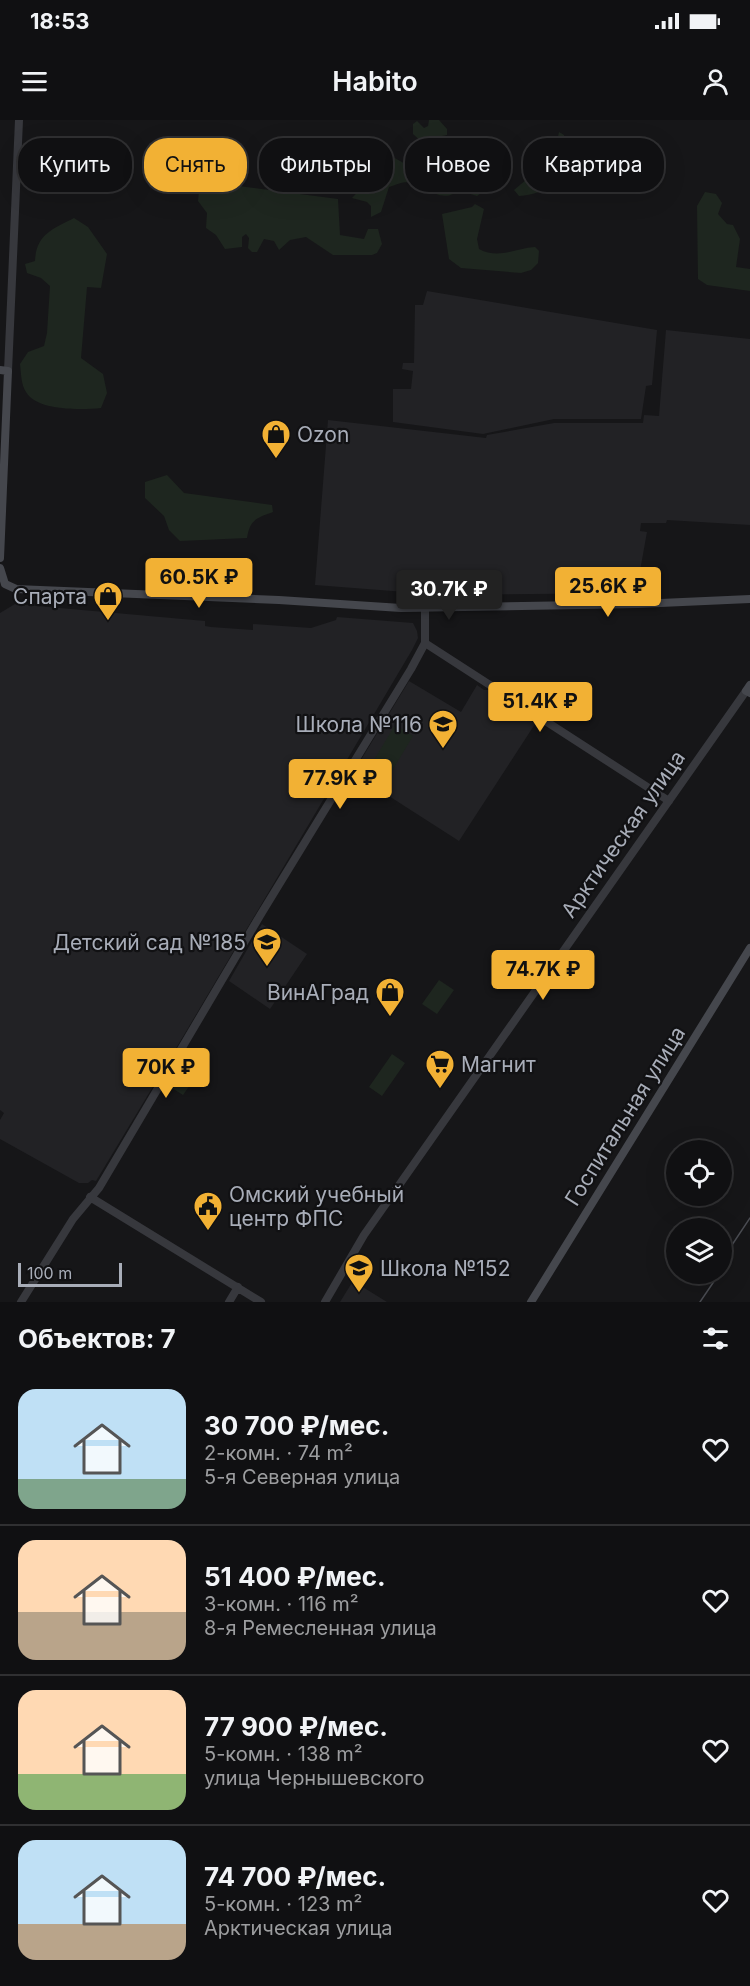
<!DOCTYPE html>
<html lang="ru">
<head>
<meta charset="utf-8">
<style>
	:root { --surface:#101012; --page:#1e1e20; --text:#f1f3f6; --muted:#9c9d9f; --line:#303032; --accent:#f2b134 }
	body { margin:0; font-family:Inter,sans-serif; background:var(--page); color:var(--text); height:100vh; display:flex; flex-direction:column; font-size:22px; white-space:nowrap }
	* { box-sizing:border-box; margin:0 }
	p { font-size:20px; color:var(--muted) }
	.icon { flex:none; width:33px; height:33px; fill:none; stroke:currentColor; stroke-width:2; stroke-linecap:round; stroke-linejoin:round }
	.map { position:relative; height:1182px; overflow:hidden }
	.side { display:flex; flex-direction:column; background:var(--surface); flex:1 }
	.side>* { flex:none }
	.hud { position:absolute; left:18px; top:18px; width:714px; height:54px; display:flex; gap:12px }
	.buttons { position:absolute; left:666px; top:1020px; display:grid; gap:12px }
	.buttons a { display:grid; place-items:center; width:66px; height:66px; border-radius:50%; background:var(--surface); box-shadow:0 6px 24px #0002,0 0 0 2px var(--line); font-size:30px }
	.scale { position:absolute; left:18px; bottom:15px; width:104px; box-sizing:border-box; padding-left:6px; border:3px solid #a8adb8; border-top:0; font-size:16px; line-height:21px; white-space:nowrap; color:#a8adb8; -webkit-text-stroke:4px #111113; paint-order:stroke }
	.price { position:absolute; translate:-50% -51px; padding:0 14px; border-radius:6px; background:var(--accent); color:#111; font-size:20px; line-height:39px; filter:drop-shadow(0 2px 3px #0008) }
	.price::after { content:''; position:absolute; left:50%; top:36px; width:18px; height:14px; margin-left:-9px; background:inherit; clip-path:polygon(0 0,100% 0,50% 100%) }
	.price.current { background:#222; color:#fff }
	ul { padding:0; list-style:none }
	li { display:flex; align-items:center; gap:18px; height:150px; padding:0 18px }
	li+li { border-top:2px solid var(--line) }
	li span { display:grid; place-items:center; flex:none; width:168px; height:120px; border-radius:18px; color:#555 }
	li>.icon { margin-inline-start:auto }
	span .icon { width:72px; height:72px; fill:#fffc; stroke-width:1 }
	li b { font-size:26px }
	h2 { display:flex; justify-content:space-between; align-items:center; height:72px; padding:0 18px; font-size:26px }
	.pill { padding:0 21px; border-radius:24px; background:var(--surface); box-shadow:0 6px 24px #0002,0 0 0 2px var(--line); font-size:21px; line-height:54px }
	.pill.current { background:var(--accent); color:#111 }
	.status { display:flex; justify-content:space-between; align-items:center; height:42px; padding:0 30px; background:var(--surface); direction:ltr }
	.status svg { height:16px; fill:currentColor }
	header { display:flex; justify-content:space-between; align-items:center; height:78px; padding:0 18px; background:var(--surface); font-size:27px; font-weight:600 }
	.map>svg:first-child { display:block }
	.built { fill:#222225 }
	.green { fill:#1e261f }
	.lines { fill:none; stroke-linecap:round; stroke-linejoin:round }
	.tertiary { stroke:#37383d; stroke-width:8 }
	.secondary { stroke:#45474d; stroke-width:8 }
	.tram { stroke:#4a4c52; stroke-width:1.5 }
	.labels { text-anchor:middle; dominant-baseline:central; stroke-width:4.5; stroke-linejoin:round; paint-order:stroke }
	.poi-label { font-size:21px; fill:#a8adb8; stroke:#111113; text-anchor:start }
	.street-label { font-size:21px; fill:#a8adb8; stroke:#111113 }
</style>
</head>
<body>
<div class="status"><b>18:53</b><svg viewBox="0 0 49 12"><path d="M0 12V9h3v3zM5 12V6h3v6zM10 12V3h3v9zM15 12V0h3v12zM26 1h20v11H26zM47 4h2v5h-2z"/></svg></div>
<header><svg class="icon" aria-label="menu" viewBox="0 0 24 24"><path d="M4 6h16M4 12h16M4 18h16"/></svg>Habito<svg class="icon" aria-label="person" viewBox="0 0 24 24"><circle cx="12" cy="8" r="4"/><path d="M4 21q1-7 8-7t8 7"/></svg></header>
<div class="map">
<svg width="750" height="1182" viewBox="0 0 750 1182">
	<rect width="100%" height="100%" fill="#161618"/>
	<!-- built -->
	<path class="built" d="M427,171L657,210L652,265L646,266L641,299H554L483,314L393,302V269H411L413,251L402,249L403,243H414L415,185H423Z
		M666,210L750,219V405L667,400L666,403H641L640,411L647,412L636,473L444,475L315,465L328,300L486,318L487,315L554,303H643L644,295L659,296Z
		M15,484L205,501V506L211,507L253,510V504L311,508L336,500L337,497L413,503L417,511L418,518L412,530L178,925L96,1061L92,1060L88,1063H79L0,1019V1000L4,993L0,990V493Z
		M409,561L461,592L477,565L484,570H490L535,599V604L459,721L353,653Z
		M262,804L307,834L270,889L229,861Z
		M353,1161L387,1182H340Z"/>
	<!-- green -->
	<path class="green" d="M429,0H439L447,9V15L437,17L434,21L436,32L441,34L450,22L457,29L462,30L468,45L478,57L481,73L477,76L467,73L463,51L458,43L456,47L455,73C437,83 424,63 408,62C402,62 395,65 389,67L381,92L371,97V86L367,82L352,78L362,67L383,66L387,40L391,36L418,51L439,53L443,50V45L439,42L428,43L423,37L425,25L413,14V4L417,1L424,8L428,6Z
		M559,12L564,15L566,29L555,27L554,30L563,32L567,39L566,45L560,50V59C551,70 533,75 519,76L514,70L527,59V42L534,46L539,58L552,56L546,48L547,41L540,38L537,28L557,21Z
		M200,61L338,79L340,115L364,119L368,109H378L382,124L377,133L372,135H333L306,117L290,120L279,130L274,121L264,119L257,132H252L248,128L249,118L246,114L242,117V127L225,129L216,115L206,108L207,93L198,81Z
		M705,72L716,74L722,83L718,94L727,104L733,105L740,119L736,147L750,149V171L707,165L698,159L697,86Z
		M475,84L484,89L477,119L479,129C499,140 515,128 535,127L539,131L538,143L531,150L521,153L461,148L449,139L442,94L472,87Z
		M74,98L88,107L107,134L101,168L87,167L81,238L103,254L107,273L101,288C81,290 37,291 26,272C21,265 21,252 20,244L28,232L44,226L47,213L50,166L41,158L27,153L25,144L35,141C36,115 52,109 74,98Z
		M167,355L184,373L272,385L273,392C256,398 250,400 247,418L180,421L169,410L164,396L145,378V362Z
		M395,605L413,616L392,651L374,640Z
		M439,860L454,870L437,894L422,884Z
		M392,934L405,943L382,976L369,967Z
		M188,943L200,951L183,975L172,968Z"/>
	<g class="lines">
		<!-- tertiary -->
		<path class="tertiary" d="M8,251L19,0
			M425,523L669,681
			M90,1077L261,1182
			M21,1182L73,1099L99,1068L261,794L411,549L425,523V488
			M229,1182L238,1167
			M325,1182L364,1115L746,571"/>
		<!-- secondary -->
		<path class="secondary" d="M0,250L8,251L0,438
			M0,448L5,464
			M5,464L16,469L279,480L401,488L638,484L750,479
			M750,565L746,571L750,573
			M531,1182L750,828"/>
		<!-- tram -->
		<path class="tram" d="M722,1140L750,1098
			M700,1182L719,1154"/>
	</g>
	<!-- icons -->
	<defs>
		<g id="shop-pin" transform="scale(1.5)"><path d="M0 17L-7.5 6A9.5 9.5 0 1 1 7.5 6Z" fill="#f2b134" stroke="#111113"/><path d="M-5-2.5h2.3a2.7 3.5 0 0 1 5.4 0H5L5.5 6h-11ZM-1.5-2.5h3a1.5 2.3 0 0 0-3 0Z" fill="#111"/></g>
		<g id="school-pin" transform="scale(1.5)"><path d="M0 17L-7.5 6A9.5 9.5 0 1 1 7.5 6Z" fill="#f2b134" stroke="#111113"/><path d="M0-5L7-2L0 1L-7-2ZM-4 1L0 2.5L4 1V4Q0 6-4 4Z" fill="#111"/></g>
		<g id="supermarket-pin" transform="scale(1.5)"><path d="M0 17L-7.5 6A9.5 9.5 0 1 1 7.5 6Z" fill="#f2b134" stroke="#111113"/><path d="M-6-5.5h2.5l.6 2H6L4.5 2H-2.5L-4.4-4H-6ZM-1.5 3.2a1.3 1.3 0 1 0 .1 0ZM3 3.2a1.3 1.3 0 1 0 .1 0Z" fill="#111"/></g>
		<g id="civic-pin" transform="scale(1.5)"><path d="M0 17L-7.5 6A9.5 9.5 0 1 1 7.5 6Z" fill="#f2b134" stroke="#111113"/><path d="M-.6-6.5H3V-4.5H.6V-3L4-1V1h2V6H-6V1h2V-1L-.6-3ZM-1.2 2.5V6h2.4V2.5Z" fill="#111"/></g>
	</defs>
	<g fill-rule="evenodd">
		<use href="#shop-pin" x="276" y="314"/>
		<use href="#shop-pin" x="108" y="476"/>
		<use href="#school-pin" x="443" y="604"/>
		<use href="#school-pin" x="267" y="822"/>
		<use href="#shop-pin" x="390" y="872"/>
		<use href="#supermarket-pin" x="440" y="944"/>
		<use href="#civic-pin" x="208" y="1086"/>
		<use href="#school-pin" x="359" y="1148"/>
	</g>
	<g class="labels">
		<!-- poi labels -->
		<g class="poi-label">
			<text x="297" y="314">Ozon</text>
			<text x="87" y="476" text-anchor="end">Спарта</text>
			<text x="422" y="604" text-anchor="end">Школа №116</text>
			<text x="246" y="822" text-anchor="end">Детский сад №185</text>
			<text x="369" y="872" text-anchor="end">ВинАГрад</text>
			<text x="461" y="944">Магнит</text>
			<text x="229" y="1074">Омский учебный<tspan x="229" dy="24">центр ФПС</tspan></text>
			<text x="380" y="1148">Школа №152</text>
		</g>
		<!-- street labels -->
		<g class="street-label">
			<text transform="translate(623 714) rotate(-55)">Арктическая улица</text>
			<text transform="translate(625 996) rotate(-58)">Госпитальная улица</text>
		</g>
	</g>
</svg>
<div class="buttons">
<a><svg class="icon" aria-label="locate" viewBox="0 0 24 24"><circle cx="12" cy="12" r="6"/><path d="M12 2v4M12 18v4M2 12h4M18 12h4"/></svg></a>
<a><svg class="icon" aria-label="layers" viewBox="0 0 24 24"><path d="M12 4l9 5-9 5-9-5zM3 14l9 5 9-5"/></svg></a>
</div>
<div class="scale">100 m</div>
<b class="price" style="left:199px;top:489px">60.5K ₽</b>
<b class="price" style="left:608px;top:498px">25.6K ₽</b>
<b class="price current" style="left:449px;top:501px">30.7K ₽</b>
<b class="price" style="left:540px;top:613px">51.4K ₽</b>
<b class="price" style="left:340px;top:690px">77.9K ₽</b>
<b class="price" style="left:543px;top:881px">74.7K ₽</b>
<b class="price" style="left:166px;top:979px">70K ₽</b>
<div class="hud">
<a class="pill">Купить</a>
<a class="pill current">Снять</a>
<a class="pill">Фильтры</a>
<a class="pill">Новое</a>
<a class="pill">Квартира</a>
</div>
</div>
<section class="side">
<h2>Объектов: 7<svg class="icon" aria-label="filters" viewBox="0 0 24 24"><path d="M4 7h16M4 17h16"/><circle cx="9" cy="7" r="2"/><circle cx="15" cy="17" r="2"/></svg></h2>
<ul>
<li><span style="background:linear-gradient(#bfe0f5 75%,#7fa58c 0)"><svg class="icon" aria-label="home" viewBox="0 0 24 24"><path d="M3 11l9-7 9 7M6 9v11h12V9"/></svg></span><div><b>30 700 ₽/мес.</b><p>2-комн. · 74 m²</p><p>5-я Северная улица</p></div><svg class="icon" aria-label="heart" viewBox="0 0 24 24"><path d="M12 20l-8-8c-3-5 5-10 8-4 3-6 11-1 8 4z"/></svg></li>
<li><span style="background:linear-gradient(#ffd9b3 60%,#b9a48a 0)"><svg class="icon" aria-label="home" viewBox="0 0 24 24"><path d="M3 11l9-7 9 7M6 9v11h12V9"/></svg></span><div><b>51 400 ₽/мес.</b><p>3-комн. · 116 m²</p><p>8-я Ремесленная улица</p></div><svg class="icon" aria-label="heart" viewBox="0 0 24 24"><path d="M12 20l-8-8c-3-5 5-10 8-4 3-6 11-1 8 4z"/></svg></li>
<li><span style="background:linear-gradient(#ffd9b3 70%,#8fb573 0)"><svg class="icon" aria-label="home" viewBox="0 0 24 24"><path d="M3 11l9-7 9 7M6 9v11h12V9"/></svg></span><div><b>77 900 ₽/мес.</b><p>5-комн. · 138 m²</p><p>улица Чернышевского</p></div><svg class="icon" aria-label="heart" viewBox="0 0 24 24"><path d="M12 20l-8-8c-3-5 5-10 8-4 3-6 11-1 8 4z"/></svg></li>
<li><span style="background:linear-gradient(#bfe0f5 70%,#b9a48a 0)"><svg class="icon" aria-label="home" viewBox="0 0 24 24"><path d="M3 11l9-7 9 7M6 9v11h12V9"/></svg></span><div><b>74 700 ₽/мес.</b><p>5-комн. · 123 m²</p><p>Арктическая улица</p></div><svg class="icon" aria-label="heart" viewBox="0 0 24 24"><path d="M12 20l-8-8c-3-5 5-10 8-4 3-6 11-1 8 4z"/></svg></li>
</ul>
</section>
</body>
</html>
